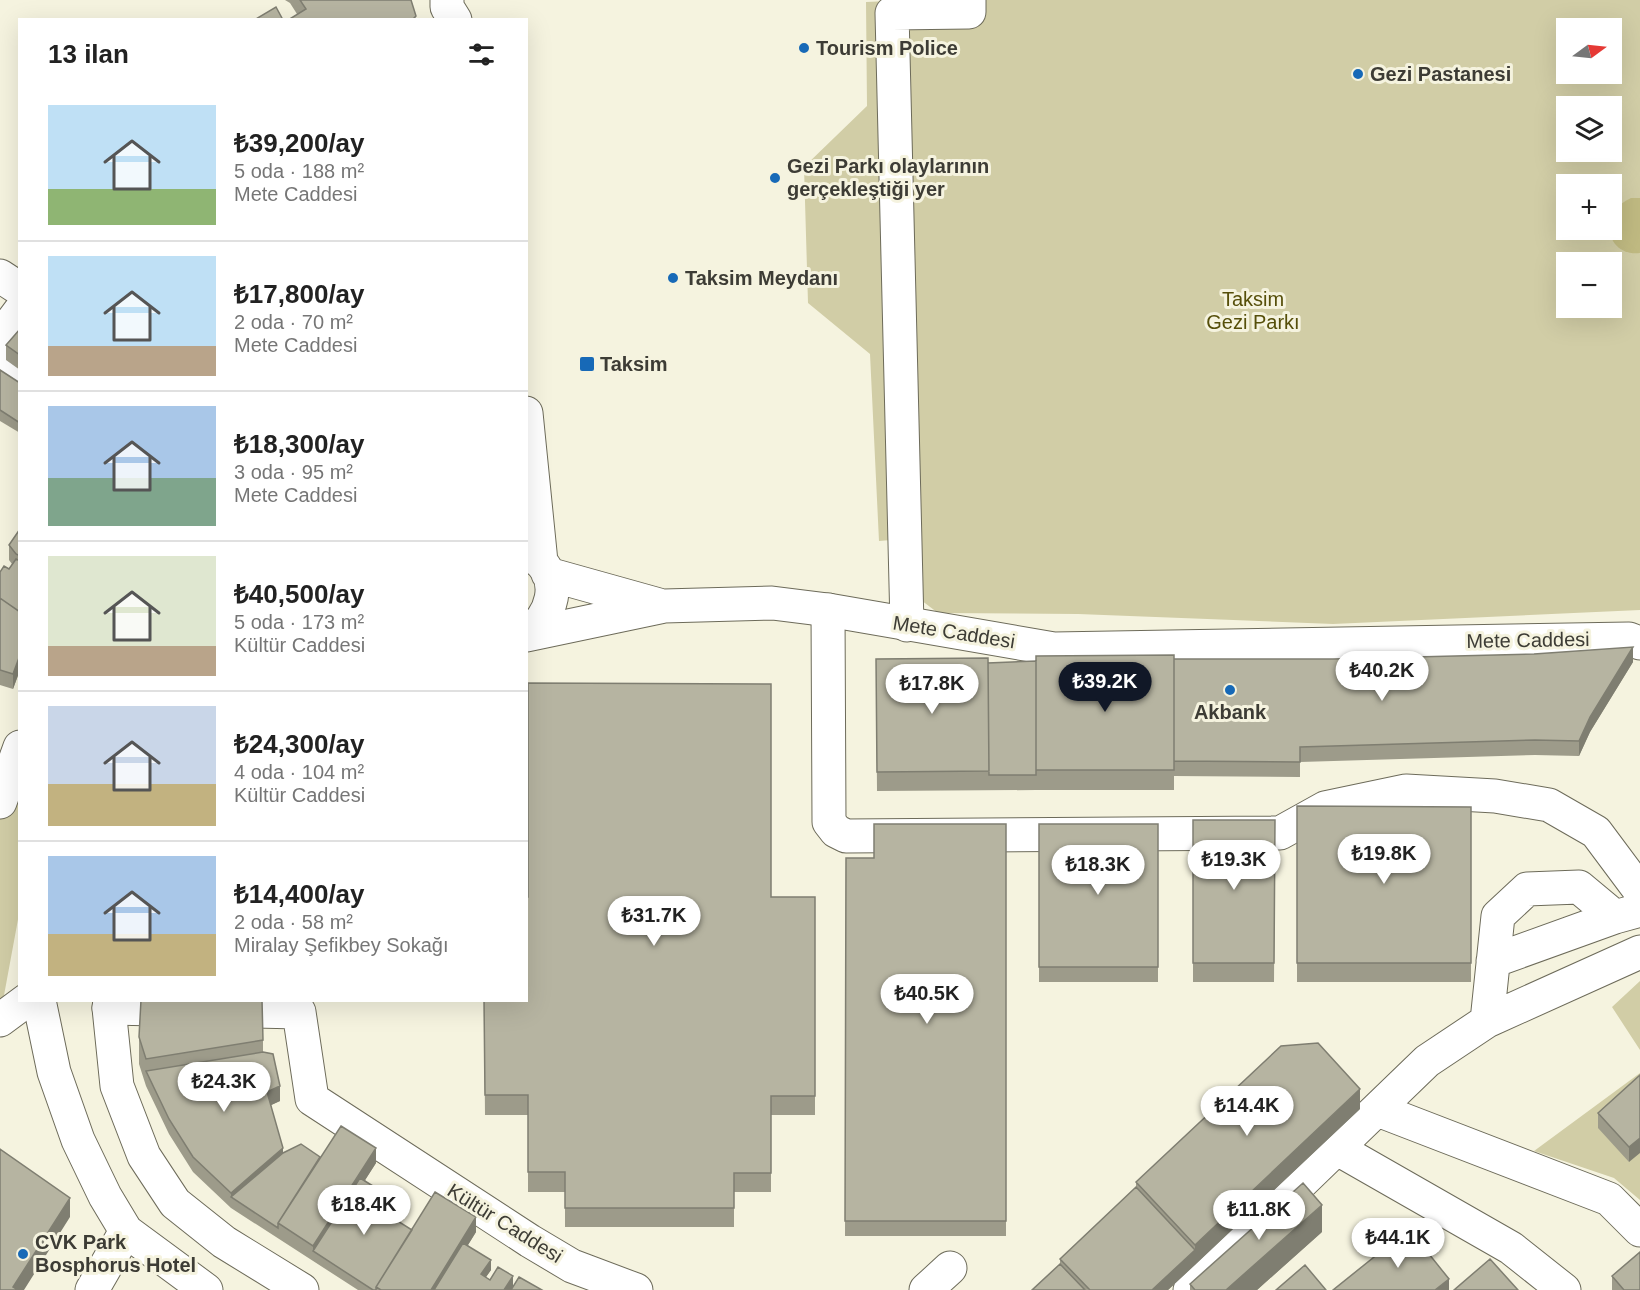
<!DOCTYPE html>
<html lang="tr">
<head>
<meta charset="utf-8">
<style>
	:root { --surface:#fff; --page:#f6f6f6; --text:#222; --muted:#767676; --line:#e0e0e0; --accent:#111827 }
	body { margin:0; font-family:Arial,sans-serif; background:var(--page); color:var(--text); height:100vh; display:flex; flex-direction:column; font-size:22px; white-space:nowrap }
	* { box-sizing:border-box; margin:0 }
	p { font-size:20px; color:var(--muted) }
	.icon { flex:none; width:33px; height:33px; fill:none; stroke:currentColor; stroke-width:2; stroke-linecap:round; stroke-linejoin:round }
	.map { position:relative; flex:1; overflow:hidden }
	.side { position:absolute; left:18px; top:18px; width:510px; height:984px; display:flex; flex-direction:column; background:var(--surface); border-radius:0px; box-shadow:0 6px 24px #0002 }
	.side>* { flex:none }
	.needle { width:39px; rotate:75deg }
	.buttons { position:absolute; left:1556px; top:18px; display:grid; gap:12px }
	.buttons a { display:grid; place-items:center; width:66px; height:66px; border-radius:0px; background:var(--surface); box-shadow:0 6px 24px #0002; font-size:30px }
	.price { position:absolute; translate:-50% -51px; padding:0 14px; border-radius:21px; background:#fff; color:#222; font-size:20px; line-height:39px; filter:drop-shadow(0 2px 3px #0008) }
	.price::after { content:''; position:absolute; left:50%; top:36px; width:18px; height:14px; margin-left:-9px; background:inherit; clip-path:polygon(0 0,100% 0,50% 100%) }
	.price.on { background:var(--accent); color:#fff }
	ul { padding:0; list-style:none }
	li { display:flex; align-items:center; gap:18px; height:150px; padding:0 30px }
	li+li { border-top:2px solid var(--line) }
	li span { display:grid; place-items:center; flex:none; width:168px; height:120px; border-radius:0px; color:#555 }
	li>.icon { margin-inline-start:auto }
	span .icon { width:72px; height:72px; fill:#fffc; stroke-width:1 }
	li b { font-size:26px }
	h2 { display:flex; justify-content:space-between; align-items:center; height:72px; padding:0 30px; font-size:26px }
	.map>svg:first-child { display:block }
	.green { fill:#d1cda6; fill-rule:evenodd }
	.water { fill:#c0ba82 }
	.lines { fill:none; stroke-linecap:round; stroke-linejoin:round }
	.minor-casing { stroke:#6d6b5a; stroke-width:35 }
	.major-casing { stroke:#6d6b5a; stroke-width:35 }
	.minor { stroke:#fff; stroke-width:33 }
	.major { stroke:#fff; stroke-width:33 }
	.wall { fill:#9d9b8a }
	.shaded-wall { fill:#7f7e71 }
	.building { fill:#b6b4a1; stroke:#7f7e71; stroke-width:1.5 }
	.poi-dot { fill:#1769b7; stroke:#f5f3df; stroke-width:2 }
	.labels { text-anchor:middle; dominant-baseline:central; stroke-width:6; stroke-linejoin:round; paint-order:stroke }
	.poi-label { font-size:20px; font-weight:bold; fill:#3d3c35; stroke:#f5f3df; text-anchor:start }
	.park-label { font-size:20px; fill:#564f0a; stroke:#f5f3df }
	.street-label { font-size:20px; fill:#3d3c35; stroke:#f5f3df }
</style>
</head>
<body>
<div class="map">
<svg width="1640" height="1290" viewBox="0 0 1640 1290">
	<rect width="100%" height="100%" fill="#f5f3df"/>
	<!-- green -->
	<path class="green" d="M912,0H1640V610L1333,624L1078,614L938,613L917,597L915,538L879,541L870,354L808,303L804,167L867,106L866,2ZM1566,28H1611V74H1566ZM1566,106H1611V152H1566ZM1566,184H1611V230H1566ZM1566,262H1611V308H1566Z
		M19,752V914L0,1017V798Z
		M1640,981V1050L1612,1007Z
		M1640,1073V1200L1614,1178L1534,1151Z"/>
	<!-- water -->
	<path class="water" d="M1631,198H1640V253C1606,257 1597,213 1631,198Z"/>
	<g class="lines">
		<!-- minor casing -->
		<g class="minor-casing">
			<path id="minor" d="M0,276L20,289
				M0,338L20,311
				M0,366L20,380
				M828,610L829,822L836,831L846,836L1280,833L1325,808L1406,791L1495,796L1549,805L1596,832L1640,891
				M907,625L892,13L969,12V0
				M0,802L20,747
				M1493,961L1615,917
				M109,1008L299,1012L312,1099L530,1241L572,1266L636,1290
				M0,1020L27,1000
				M1487,1021L1498,916L1527,889L1579,887L1615,917L1640,910
				M1378,1110L1609,1199L1640,1230
				M1336,1148L1511,1248L1564,1290
				M92,1290L126,1231
				M926,1290L950,1268
				M1190,1290L1427,1061L1487,1021L1640,952"/>
		</g>
		<!-- major casing -->
		<g class="major-casing">
			<path id="major" d="M447,0V7L455,20
				M526,413L541,562
				M548,574L659,605
				M526,634C552,617 564,580 536,558
				M526,635L664,606L772,603L828,610L1054,649L1629,639L1640,643
				M39,1000L54,1072L78,1140L105,1196L126,1231L206,1290
				M110,1000L109,1008L117,1086L144,1156L175,1203L224,1242L302,1290"/>
		</g>
		<!-- minor -->
		<use href="#minor" class="minor"/>
		<!-- major -->
		<use href="#major" class="major"/>
	</g>
	<!-- wall -->
	<path class="wall" d="M285,0H411L416,20L297,14L290,3Z
		M20,329V370L6,360V345Z
		M0,370L20,383V433L0,421Z
		M20,529V670L13,689L0,685V572L9,569L12,564L9,560V545Z
		M876,659L988,663L1174,659L1633,662L1590,732L1579,756L1535,755L1300,762V777L1174,776V790H1036L877,791Z
		M1297,806L1471,807V982H1297Z
		M1193,820H1275L1274,982H1193Z
		M1006,824V1236H845L846,858H874Z
		M1039,824H1158V982H1039Z
		M771,897H815V1115H771V1192H734V1227H565V1192H528V1115H485L484,1000Z
		M139,1037L263,1040V1052L280,1101L271,1105L283,1153L376,1163L365,1180L394,1209L389,1216L412,1230L476,1232L468,1245L491,1270L486,1277L490,1280L513,1286L542,1290H358L231,1208L193,1172L169,1134L146,1086L139,1064Z
		M1640,1075L1629,1162L1598,1128V1113Z
		M1360,1109L1168,1290H1032L1060,1264V1259L1136,1187V1182Z
		M1322,1232L1257,1290H1190V1284Z
		M1612,1276L1640,1290H1612Z"/>
	<!-- shaded-wall -->
	<path class="shaded-wall" d="M1633,647V662L1590,732L1579,756V741L1590,717Z
		M20,655V670L13,689V674Z
		M280,1086V1101L267,1107V1092Z
		M1360,1089V1109L1195,1265V1245Z
		M1640,1138V1153L1629,1162V1147Z
		M283,1148V1163L231,1197V1193Z
		M376,1148V1163L318,1254L313,1251V1246Z
		M70,1198V1217L24,1290H13V1287Z
		M394,1199V1209L385,1223V1213Z
		M1322,1205V1232L1257,1290H1226Z
		M476,1217V1232L440,1290H431Z
		M1195,1250V1265L1168,1290H1152Z
		M491,1260V1270L481,1284V1274Z
		M513,1276V1286L511,1290H504Z
		M1449,1279V1290H1435Z"/>
	<!-- building -->
	<path class="building" d="M300,0H411L416,16L412,20H288L306,9Z
		M276,7L283,20H254Z
		M20,329V355L6,345Z
		M0,370L20,383V423L0,410Z
		M20,529V556L16,554L9,545Z
		M16,559L20,561V612L0,598V572L4,566L9,569Z
		M0,598L20,612V655L13,674L0,670Z
		M1633,647L1590,717L1579,741L1535,740L1300,747V762L1174,761V659H1333L1534,654Z
		M1174,655V770H1036V656Z
		M988,658L989,771L877,772L876,659Z
		M1036,661V775H989L988,663Z
		M528,683L771,684V897H815V1096H771V1173H734V1208H565V1172H528V1095H485L484,1000H526V897H528Z
		M1297,806L1471,807V963H1297Z
		M1193,820H1275L1274,963H1193Z
		M874,824H1006V1221H845L846,858H874Z
		M1039,824H1158V967H1039Z
		M141,1000H262L263,1040L146,1059L139,1037Z
		M1318,1043L1360,1089L1195,1245L1136,1182L1281,1046Z
		M263,1052L273,1054L280,1086L267,1092L283,1148L231,1193L193,1157L169,1119L146,1071Z
		M1640,1075V1138L1629,1147L1598,1113Z
		M341,1126L376,1148L313,1246L278,1223Z
		M301,1144L320,1157L278,1223V1228L231,1197L283,1153Z
		M0,1149L70,1198L13,1287L18,1290H0Z
		M360,1178L394,1199L385,1213L412,1230L376,1287V1290H373L313,1251Z
		M1303,1183L1322,1205L1226,1290H1195L1190,1284Z
		M1136,1187L1195,1250L1152,1290H1090L1060,1259Z
		M435,1192L476,1217L431,1290H381L376,1287Z
		M1409,1229L1449,1279L1435,1290H1333Z
		M463,1243L491,1260L481,1274L490,1280L498,1267L513,1276L504,1290H434Z
		M1640,1252V1290H1624L1612,1276Z
		M1490,1259L1518,1290H1454Z
		M1060,1264L1085,1290H1032Z
		M1305,1265L1326,1290H1276Z
		M519,1277L542,1290H511Z"/>
	<!-- markers -->
	<g class="poi-dot">
		<circle cx="804" cy="48" r="6"/>
		<circle cx="1358" cy="74" r="6"/>
		<circle cx="775" cy="178" r="6"/>
		<circle cx="673" cy="278" r="6"/>
		<rect x="579" y="356" width="16" height="16" rx="3"/>
		<circle cx="1230" cy="690" r="6"/>
		<circle cx="23" cy="1254" r="6"/>
	</g>
	<g class="labels">
		<!-- poi labels -->
		<g class="poi-label">
			<text x="816" y="48">Tourism Police</text>
			<text x="1370" y="74">Gezi Pastanesi</text>
			<text x="787" y="166">Gezi Parkı olaylarının<tspan x="787" dy="23">gerçekleştiği yer</tspan></text>
			<text x="685" y="278">Taksim Meydanı</text>
			<text x="600" y="364">Taksim</text>
			<text x="1230" y="712" text-anchor="middle">Akbank</text>
			<text x="35" y="1242">CVK Park<tspan x="35" dy="23">Bosphorus Hotel</tspan></text>
		</g>
		<!-- park labels -->
		<g class="park-label">
			<text x="1253" y="299">Taksim<tspan x="1253" dy="23">Gezi Parkı</tspan></text>
		</g>
		<!-- street labels -->
		<g class="street-label">
			<text transform="translate(954 632) rotate(9)">Mete Caddesi</text>
			<text transform="translate(1528 640) rotate(-1)">Mete Caddesi</text>
			<text transform="translate(505 1223) rotate(32)">Kültür Caddesi</text>
		</g>
	</g>
</svg>
<div class="buttons">
<a><svg class="needle" viewBox="-14 -14 28 28"><path d="M0-13l5 13h-10z" fill="#e53935"/><path d="M0 13l5-13h-10z" fill="#767676"/></svg></a>
<a><svg class="icon" aria-label="layers" viewBox="0 0 24 24"><path d="M12 4l9 5-9 5-9-5zM3 14l9 5 9-5"/></svg></a>
<a>+</a>
<a>−</a>
</div>
<b class="price" style="left:1382px;top:702px">₺40.2K</b>
<b class="price on" style="left:1105px;top:713px">₺39.2K</b>
<b class="price" style="left:932px;top:715px">₺17.8K</b>
<b class="price" style="left:1384px;top:885px">₺19.8K</b>
<b class="price" style="left:1234px;top:891px">₺19.3K</b>
<b class="price" style="left:1098px;top:896px">₺18.3K</b>
<b class="price" style="left:654px;top:947px">₺31.7K</b>
<b class="price" style="left:927px;top:1025px">₺40.5K</b>
<b class="price" style="left:224px;top:1113px">₺24.3K</b>
<b class="price" style="left:1247px;top:1137px">₺14.4K</b>
<b class="price" style="left:364px;top:1236px">₺18.4K</b>
<b class="price" style="left:1259px;top:1241px">₺11.8K</b>
<b class="price" style="left:1398px;top:1269px">₺44.1K</b>
<section class="side">
<h2>13 ilan<svg class="icon" aria-label="filters" viewBox="0 0 24 24"><path d="M4 7h16M4 17h16"/><circle cx="9" cy="7" r="2"/><circle cx="15" cy="17" r="2"/></svg></h2>
<ul>
<li><span style="background:linear-gradient(#bfe0f5 70%,#8fb573 0)"><svg class="icon" aria-label="home" viewBox="0 0 24 24"><path d="M3 11l9-7 9 7M6 9v11h12V9"/></svg></span><div><b>₺39,200/ay</b><p>5 oda · 188 m²</p><p>Mete Caddesi</p></div></li>
<li><span style="background:linear-gradient(#bfe0f5 75%,#b9a48a 0)"><svg class="icon" aria-label="home" viewBox="0 0 24 24"><path d="M3 11l9-7 9 7M6 9v11h12V9"/></svg></span><div><b>₺17,800/ay</b><p>2 oda · 70 m²</p><p>Mete Caddesi</p></div></li>
<li><span style="background:linear-gradient(#a9c7e8 60%,#7fa58c 0)"><svg class="icon" aria-label="home" viewBox="0 0 24 24"><path d="M3 11l9-7 9 7M6 9v11h12V9"/></svg></span><div><b>₺18,300/ay</b><p>3 oda · 95 m²</p><p>Mete Caddesi</p></div></li>
<li><span style="background:linear-gradient(#dfe7d0 75%,#b9a48a 0)"><svg class="icon" aria-label="home" viewBox="0 0 24 24"><path d="M3 11l9-7 9 7M6 9v11h12V9"/></svg></span><div><b>₺40,500/ay</b><p>5 oda · 173 m²</p><p>Kültür Caddesi</p></div></li>
<li><span style="background:linear-gradient(#c9d6e8 65%,#c2b280 0)"><svg class="icon" aria-label="home" viewBox="0 0 24 24"><path d="M3 11l9-7 9 7M6 9v11h12V9"/></svg></span><div><b>₺24,300/ay</b><p>4 oda · 104 m²</p><p>Kültür Caddesi</p></div></li>
<li><span style="background:linear-gradient(#a9c7e8 65%,#c2b280 0)"><svg class="icon" aria-label="home" viewBox="0 0 24 24"><path d="M3 11l9-7 9 7M6 9v11h12V9"/></svg></span><div><b>₺14,400/ay</b><p>2 oda · 58 m²</p><p>Miralay Şefikbey Sokağı</p></div></li>
</ul>
</section>
</div>
</body>
</html>
